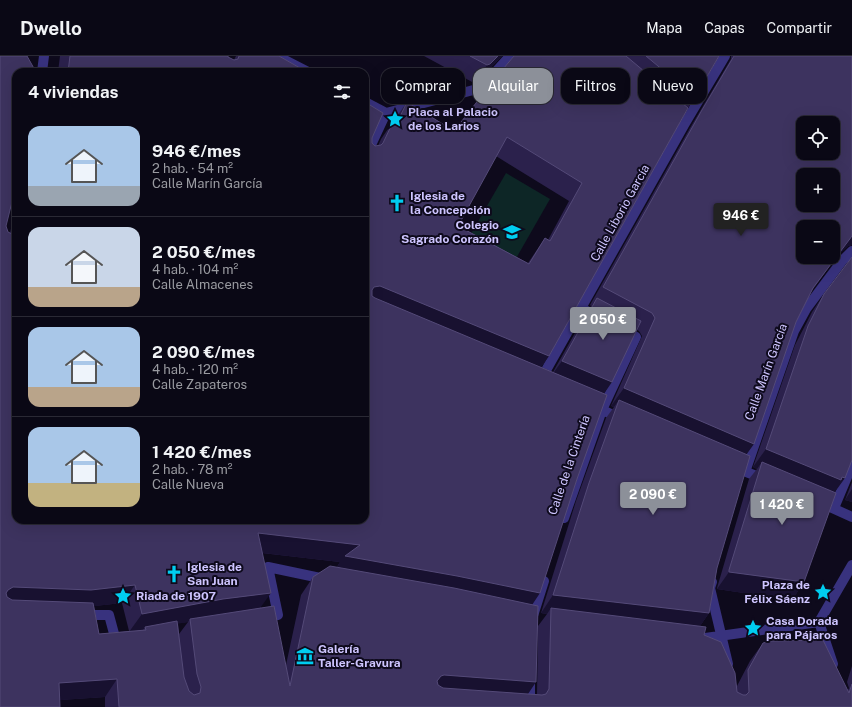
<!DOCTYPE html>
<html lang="es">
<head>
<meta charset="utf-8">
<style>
	:root { --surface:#0a0815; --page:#181622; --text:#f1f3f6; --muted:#999aa0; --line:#2a2934; --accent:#8c9099 }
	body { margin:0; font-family:"Public Sans",sans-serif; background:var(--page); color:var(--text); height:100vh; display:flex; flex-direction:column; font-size:15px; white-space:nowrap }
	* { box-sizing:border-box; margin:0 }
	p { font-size:13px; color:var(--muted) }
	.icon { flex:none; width:22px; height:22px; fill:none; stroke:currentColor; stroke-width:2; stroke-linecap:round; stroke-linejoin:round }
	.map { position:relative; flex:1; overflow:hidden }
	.panel { position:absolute; left:12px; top:12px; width:357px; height:456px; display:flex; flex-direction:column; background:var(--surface); border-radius:12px; box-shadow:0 4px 16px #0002,0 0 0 1px var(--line) }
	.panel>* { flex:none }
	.guide { position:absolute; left:381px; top:12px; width:380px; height:36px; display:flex; gap:8px }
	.fabs { position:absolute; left:796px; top:60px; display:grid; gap:8px }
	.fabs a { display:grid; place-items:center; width:44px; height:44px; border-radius:8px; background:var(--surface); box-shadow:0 4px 16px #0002,0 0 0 1px var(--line); font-size:20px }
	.price { position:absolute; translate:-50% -34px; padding:0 9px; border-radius:4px; background:var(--accent); color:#fff; font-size:13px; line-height:26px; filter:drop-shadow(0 1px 2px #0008) }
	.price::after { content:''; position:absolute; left:50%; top:24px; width:12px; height:9px; margin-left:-6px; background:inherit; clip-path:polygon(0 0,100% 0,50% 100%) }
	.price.active { background:#222; color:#fff }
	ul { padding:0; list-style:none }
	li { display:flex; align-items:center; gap:12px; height:100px; padding:0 16px }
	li+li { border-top:1px solid var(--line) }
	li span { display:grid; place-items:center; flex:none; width:112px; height:80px; border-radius:12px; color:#555 }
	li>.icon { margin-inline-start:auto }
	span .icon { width:48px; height:48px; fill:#fffc; stroke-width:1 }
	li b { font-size:17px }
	h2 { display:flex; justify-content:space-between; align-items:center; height:48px; padding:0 16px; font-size:17px }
	.tag { padding:0 14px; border-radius:12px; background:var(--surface); box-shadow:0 4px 16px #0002,0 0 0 1px var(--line); font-size:14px; line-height:36px }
	.tag.active { background:var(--accent); color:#fff }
	header { display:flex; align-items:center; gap:24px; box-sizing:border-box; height:56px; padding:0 20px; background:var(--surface); border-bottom:1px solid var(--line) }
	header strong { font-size:19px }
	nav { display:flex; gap:22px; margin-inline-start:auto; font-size:14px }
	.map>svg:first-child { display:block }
	.grass { fill:#0d2626 }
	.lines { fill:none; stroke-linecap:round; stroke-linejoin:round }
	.street { stroke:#38327e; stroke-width:10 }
	.wall { fill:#2b214c; fill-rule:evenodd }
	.shaded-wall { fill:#181130 }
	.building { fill:#3d335f; stroke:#544a78; fill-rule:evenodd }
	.labels { text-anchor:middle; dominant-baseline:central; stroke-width:4; stroke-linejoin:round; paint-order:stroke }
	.poi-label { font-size:12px; font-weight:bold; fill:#cec5ff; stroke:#0e0a1c; text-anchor:start }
	.street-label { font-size:12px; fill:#cec5ff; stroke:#0e0a1c }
</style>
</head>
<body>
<header>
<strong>Dwello</strong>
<nav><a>Mapa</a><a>Capas</a><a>Compartir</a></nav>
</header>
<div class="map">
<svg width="852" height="651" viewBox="0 0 852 651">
	<rect width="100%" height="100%" fill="#0e0a1c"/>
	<!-- grass -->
	<path class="grass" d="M506,117L550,143L510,213L465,188Z"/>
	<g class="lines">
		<!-- street -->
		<path class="street" d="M277,0L308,16
			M42,16L44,0
			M365,46L386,57
			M365,102L386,57L481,32L510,0
			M10,147L16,149
			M581,252L600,262
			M540,325L684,69L725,0
			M589,348L622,363
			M734,411L766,424
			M746,413L794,275L806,253L842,205L852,195
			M819,446L852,461
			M834,452L852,409
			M564,462L602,354L636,281L623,274
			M712,526L710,532L728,608
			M82,559H109L116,585L120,584
			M262,561L278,559L268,511L325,523
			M532,563L544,525
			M819,566L833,608
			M698,583L819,566L852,509
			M530,651V621"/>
	</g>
	<!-- wall -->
	<path class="wall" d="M0,0L6,170L8,176L10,177L16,150V464H365L372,82V87L375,90H378L381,83L407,46L454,75L514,0H719L695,41L688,52L549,300L541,311L553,316L584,261L591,250L590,249L690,72L731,3V0H852V189L848,190L837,200L811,236L796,266L746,398L717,512L709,557L700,570L704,579L737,630L750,605L763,587L848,634L849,632L847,626L852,610V651H105V641L60,644L0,651ZM496,100L569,145L548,184L545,182L528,207L458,170ZM637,274L639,275L642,280L611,350L614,351L606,362L576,445L541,557L547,558L538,570L537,639L528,638L532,549L577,423L604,338ZM262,497L340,506L337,511L313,521L301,539L286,609L261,552ZM122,547L129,575L99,578L94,550ZM188,566L179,578L178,567Z
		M60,0H228V1L234,4L236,0H279L307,16H58Z
		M424,0H502L477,26L474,27Z
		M824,238L834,436L804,526L792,544L717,533V532L749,423L757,413L753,411L795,289L812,256Z
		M852,426V446L845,444Z"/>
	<!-- shaded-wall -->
	<path class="shaded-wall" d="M498,0H502L477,26L474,27L487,9Z
		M852,180V189L848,190L837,200L800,250L813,232Z
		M380,230L549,300L536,318L365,243L374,231Z
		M562,305L612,326L599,345L549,323Z
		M624,332L754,388L741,406L619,344L614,351L611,350Z
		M766,393L842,421L845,422L832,440L762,406L757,413L753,411Z
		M852,433V446L845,444Z
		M258,477L360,489L457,520L540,537L528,555L332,518L340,506L245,495Z
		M729,516L804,526L792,544L717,533Z
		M135,529L122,547L78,552L0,550L8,534L13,531Z
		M271,537L258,555L190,563L188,566L146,573L145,571L143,574L129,576L142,558L223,543Z
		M553,539L709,557L696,576L551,552L547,558L541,557Z
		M444,619L536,626L524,644L428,638L441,620Z
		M117,623L105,641L47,645L59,627Z"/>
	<!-- building -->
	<path class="building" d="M0,0H27L36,16H16V130L6,170L8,176L12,178L16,177V464H365V46L383,57L372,82V87L375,90L381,89L383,87L394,64L397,67L407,46L454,75L498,19L514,0H626L688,52L549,300L380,230L374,231L372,234V240L375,242L607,339L577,423L540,537L457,520L345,500L360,489L258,477L271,537L223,543L142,558L135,529L91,534L13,531L8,534L6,537L7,541L12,544L93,547L99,578L146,574L145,571L177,565L184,621L189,635L194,639L200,637L201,631L197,618L190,563L274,550L290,630L313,521L330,510L454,532L538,550L536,626L444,619L441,620L437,625L438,629L443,632L542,639L546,638L549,633L551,552L706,571L704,579L721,586L735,617L737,636L743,639H746L749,636L748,614L763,587L771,585L823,584L849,637L852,628V651H119L117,623L59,627L60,651H0ZM507,81L582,127L550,185L545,182L529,208L458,170Z
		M70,0H228V1L234,4L238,3L239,0H279L307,16H68Z
		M470,0H498L490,8L487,9Z
		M646,0H719L695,41Z
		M734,0H852V180L813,232L796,266L754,388L624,332L655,262L652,257L603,231L702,54ZM803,67H833V97H803ZM803,119H833V149H803ZM803,171H833V201H803Z
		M852,201V404L845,422L842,421L841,424L766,393L808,270L824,238Z
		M597,242L641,265L612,326L562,305Z
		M619,344L750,400L717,512L709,557L553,539L589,427Z
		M762,406L836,437L804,526L729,516V514Z"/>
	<!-- icons -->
	<defs>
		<g id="sight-bare" transform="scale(1.38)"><path d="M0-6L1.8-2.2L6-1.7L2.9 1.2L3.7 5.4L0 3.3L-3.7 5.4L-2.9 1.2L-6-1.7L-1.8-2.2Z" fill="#00cdf0" stroke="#0e0a1c" stroke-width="2.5" paint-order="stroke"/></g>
		<g id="church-bare" transform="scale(1.38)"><path d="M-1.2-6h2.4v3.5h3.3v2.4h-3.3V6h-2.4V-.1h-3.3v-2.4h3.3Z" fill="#00cdf0" stroke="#0e0a1c" stroke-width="2.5" paint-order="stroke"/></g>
		<g id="school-bare" transform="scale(1.38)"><path d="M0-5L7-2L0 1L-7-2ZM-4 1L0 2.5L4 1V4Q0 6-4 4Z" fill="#00cdf0" stroke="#0e0a1c" stroke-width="2.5" paint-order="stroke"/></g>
		<g id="museum-bare" transform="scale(1.38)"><path d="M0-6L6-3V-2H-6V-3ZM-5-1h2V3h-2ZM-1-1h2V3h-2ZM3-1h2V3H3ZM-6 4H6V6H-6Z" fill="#00cdf0" stroke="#0e0a1c" stroke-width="2.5" paint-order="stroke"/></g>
	</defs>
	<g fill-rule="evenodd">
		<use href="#sight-bare" x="395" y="63"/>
		<use href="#church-bare" x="397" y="147"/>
		<use href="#school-bare" x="512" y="176"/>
		<use href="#church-bare" x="174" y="518"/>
		<use href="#sight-bare" x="823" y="536"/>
		<use href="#sight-bare" x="123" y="540"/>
		<use href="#sight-bare" x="753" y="572"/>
		<use href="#museum-bare" x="305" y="600"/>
	</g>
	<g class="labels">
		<!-- poi labels -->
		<g class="poi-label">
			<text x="408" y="56">Placa al Palacio<tspan x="408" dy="14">de los Larios</tspan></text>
			<text x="410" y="140">Iglesia de<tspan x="410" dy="14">la Concepción</tspan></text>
			<text x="499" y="169" text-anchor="end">Colegio<tspan x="499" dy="14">Sagrado Corazón</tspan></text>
			<text x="187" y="511">Iglesia de<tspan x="187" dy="14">San Juan</tspan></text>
			<text x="810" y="529" text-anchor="end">Plaza de<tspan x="810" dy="14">Félix Sáenz</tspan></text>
			<text x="136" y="540">Riada de 1907</text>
			<text x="766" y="565">Casa Dorada<tspan x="766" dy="14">para Pájaros</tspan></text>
			<text x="318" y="593">Galería<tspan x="318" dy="14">Taller-Gravura</tspan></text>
		</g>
		<!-- street labels -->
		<g class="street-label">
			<text transform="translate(620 157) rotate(-61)">Calle Liborio García</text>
			<text transform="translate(766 316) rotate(-70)">Calle Marín García</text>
			<text transform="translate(569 409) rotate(-71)">Calle de la Cintería</text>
		</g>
	</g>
</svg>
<div class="fabs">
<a><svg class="icon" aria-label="locate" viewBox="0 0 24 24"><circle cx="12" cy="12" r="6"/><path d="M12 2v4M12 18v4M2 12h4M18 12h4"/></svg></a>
<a>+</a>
<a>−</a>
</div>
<b class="price active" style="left:741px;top:181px">946 €</b>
<b class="price" style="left:603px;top:285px">2 050 €</b>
<b class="price" style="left:653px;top:460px">2 090 €</b>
<b class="price" style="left:782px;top:470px">1 420 €</b>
<div class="guide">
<a class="tag">Comprar</a>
<a class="tag active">Alquilar</a>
<a class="tag">Filtros</a>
<a class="tag">Nuevo</a>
</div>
<section class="panel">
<h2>4 viviendas<svg class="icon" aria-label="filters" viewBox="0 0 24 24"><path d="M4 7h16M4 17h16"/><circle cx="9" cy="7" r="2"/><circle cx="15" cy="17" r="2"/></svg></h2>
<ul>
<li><span style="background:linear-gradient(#a9c7e8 75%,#9aa5b1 0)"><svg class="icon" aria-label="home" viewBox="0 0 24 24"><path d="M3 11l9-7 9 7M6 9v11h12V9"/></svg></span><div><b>946 €/mes</b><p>2 hab. · 54 m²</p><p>Calle Marín García</p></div></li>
<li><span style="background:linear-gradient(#c9d6e8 75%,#b9a48a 0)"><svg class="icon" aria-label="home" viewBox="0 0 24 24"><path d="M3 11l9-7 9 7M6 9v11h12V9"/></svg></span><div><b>2 050 €/mes</b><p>4 hab. · 104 m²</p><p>Calle Almacenes</p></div></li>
<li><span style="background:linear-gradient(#a9c7e8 75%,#b9a48a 0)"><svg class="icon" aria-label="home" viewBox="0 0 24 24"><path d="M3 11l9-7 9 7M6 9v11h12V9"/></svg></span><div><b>2 090 €/mes</b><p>4 hab. · 120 m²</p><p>Calle Zapateros</p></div></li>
<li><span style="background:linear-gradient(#a9c7e8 70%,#c2b280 0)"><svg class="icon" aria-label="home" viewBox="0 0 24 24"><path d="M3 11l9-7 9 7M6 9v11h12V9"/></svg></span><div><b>1 420 €/mes</b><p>2 hab. · 78 m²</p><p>Calle Nueva</p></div></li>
</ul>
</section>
</div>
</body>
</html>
